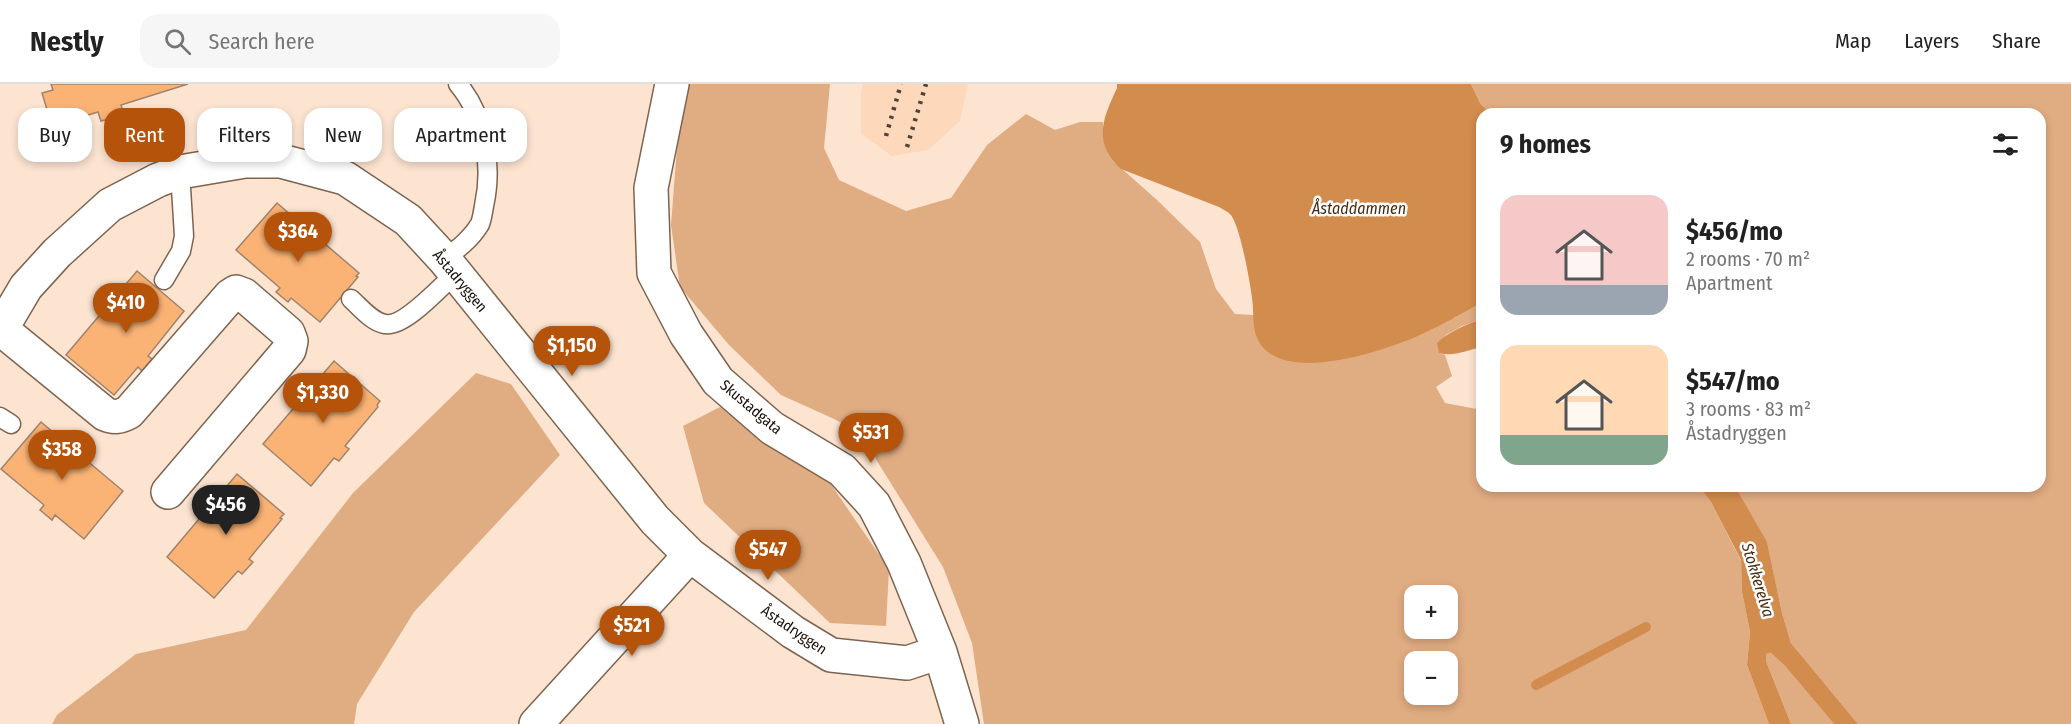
<!DOCTYPE html>
<html lang="en">
<head>
<meta charset="utf-8">
<style>
	:root { --surface:#fff; --page:#f6f6f6; --text:#222; --muted:#767676; --line:#e0e0e0; --accent:#b45309 }
	body { margin:0; font-family:"Fira Sans Condensed",sans-serif; background:var(--page); color:var(--text); height:100vh; display:flex; flex-direction:column; font-size:22px; white-space:nowrap }
	* { box-sizing:border-box; margin:0 }
	p { font-size:20px; color:var(--muted) }
	.icon { flex:none; width:33px; height:33px; fill:none; stroke:currentColor; stroke-width:2; stroke-linecap:round; stroke-linejoin:round }
	.map { position:relative; flex:1; overflow:hidden }
	.details { position:absolute; left:1476px; top:24px; width:570px; height:384px; display:flex; flex-direction:column; background:var(--surface); border-radius:18px; box-shadow:0 3px 9px #0003 }
	.details>* { flex:none }
	.banner { position:absolute; left:18px; top:24px; width:570px; height:54px; display:flex; gap:12px }
	.controls { position:absolute; left:1404px; top:501px; display:grid; gap:12px }
	.controls a { display:grid; place-items:center; width:54px; height:54px; border-radius:12px; background:var(--surface); box-shadow:0 3px 9px #0003; font-size:30px }
	.price { position:absolute; translate:-50% -51px; padding:0 14px; border-radius:21px; background:var(--accent); color:#fff; font-size:20px; line-height:39px; filter:drop-shadow(0 2px 3px #0008) }
	.price::after { content:''; position:absolute; left:50%; top:36px; width:18px; height:14px; margin-left:-9px; background:inherit; clip-path:polygon(0 0,100% 0,50% 100%) }
	.price.selected { background:#222; color:#fff }
	ul { padding:0; list-style:none }
	li { display:flex; align-items:center; gap:18px; height:150px; padding:0 24px }
	li span { display:grid; place-items:center; flex:none; width:168px; height:120px; border-radius:18px; color:#555 }
	li>.icon { margin-inline-start:auto }
	span .icon { width:72px; height:72px; fill:#fffc; stroke-width:1 }
	li b { font-size:26px }
	h2 { display:flex; justify-content:space-between; align-items:center; height:72px; padding:0 24px; font-size:26px }
	.tag { padding:0 21px; border-radius:18px; background:var(--surface); box-shadow:0 3px 9px #0003; font-size:21px; line-height:54px }
	.tag.selected { background:var(--accent); color:#fff }
	header { display:flex; align-items:center; gap:36px; box-sizing:border-box; height:84px; padding:0 30px; background:var(--surface); border-bottom:2px solid var(--line) }
	header strong { font-size:28px }
	nav { display:flex; gap:33px; margin-inline-start:auto; font-size:21px }
	.search { width:420px; height:54px; background:var(--page); display:flex; align-items:center; gap:15px; box-sizing:border-box; padding:0 21px; border-radius:18px; color:var(--muted); font-size:22px }
	.map>svg:first-child { display:block }
	.built { fill:#fdd8bb }
	.green { fill:#e0ac82; fill-rule:evenodd }
	.water { fill:#d28c4e }
	.lines { fill:none; stroke-linecap:round; stroke-linejoin:round }
	.stream { stroke:#d28c4e; stroke-width:10 }
	.building { fill:#fbb375; stroke:#9f836d; stroke-width:1.5 }
	.lane-casing { stroke:#7e644f; stroke-width:21 }
	.street-casing { stroke:#7e644f; stroke-width:36 }
	.lane { stroke:#fff; stroke-width:18 }
	.street { stroke:#fff; stroke-width:33 }
	.rail { stroke:#4f4237; stroke-width:4.5; stroke-dasharray:3 6; stroke-linecap:butt }
	.labels { text-anchor:middle; dominant-baseline:central; stroke-width:5; stroke-linejoin:round; paint-order:stroke }
	.street-label { font-size:15px; fill:#190f07; stroke:#fff }
	.water-label { font-size:16px; font-style:italic; fill:#492c11; stroke:#fff }
</style>
</head>
<body>
<header>
<strong>Nestly</strong>
<div class="search"><svg class="icon" aria-label="search" viewBox="0 0 24 24"><circle cx="10" cy="10" r="6"/><path d="M15 15l6 6"/></svg>Search here</div>
<nav><a>Map</a><a>Layers</a><a>Share</a></nav>
</header>
<div class="map">
<svg width="2071" height="640" viewBox="0 0 2071 640">
	<rect width="100%" height="100%" fill="#fce4d1"/>
	<!-- built -->
	<path class="built" d="M863,0H968L960,37L928,66L892,72L861,50V9Z"/>
	<!-- green -->
	<path class="green" d="M682,0H830L824,64L839,96L906,127L951,114L987,61L1026,30L1055,46L1080,38H1103V54L1113,77L1157,116L1200,158L1216,205L1235,230L1254,231L1258,255L1454,234L1482,218V235L1462,242L1446,251L1439,269L1445,271L1452,292L1436,303L1445,319L1482,326V402H1699L1711,418L1741,477L1742,508L1750,548L1747,581L1769,640H984L972,559L943,483L877,377L867,352L832,334L781,311L729,261L680,203L671,141ZM1414,512H1448V544H1414ZM1414,578H1448V610H1414Z
		M1471,0H2071V640H1858L1791,559L1782,529L1767,459L1735,402H2040V30H1490L1480,19Z
		M476,289L511,300L560,371L414,528L357,620L354,640H52L57,631L136,570L246,546L353,409Z
		M720,323L830,399L889,485L886,542L830,539L704,419L683,342Z
		M1771,569L1785,582L1834,640H1791L1766,577V570Z"/>
	<!-- water -->
	<path class="water" d="M1117,0H1471L1480,19L1490,30H1482V218C1462,230 1443,240 1422,250C1387,266 1279,304 1257,254C1252,242 1254,226 1252,214C1250,198 1240,140 1230,130C1227,127 1222,125 1219,123L1121,85C1092,59 1103,34 1117,4Z
		M1482,235V263C1468,266 1453,273 1439,269L1437,259C1450,247 1465,241 1482,235Z
		M1699,402H1735L1767,458L1782,529L1791,559L1858,640H1834L1785,582L1771,569L1766,570V577L1791,640H1769L1747,581L1750,548L1742,508L1741,476L1711,418Z"/>
	<g class="lines">
		<!-- stream -->
		<path class="stream" d="M1536,601L1646,543"/>
	</g>
	<!-- building -->
	<path class="building" d="M51,0H188L121,21L124,31L101,37L98,28L52,42L42,9L53,6Z
		M277,119L359,189L356,192L358,193L320,238L291,214L288,218L276,208L280,204L236,166Z
		M137,187L184,227L148,272L152,275L142,287L138,283L114,311L66,271Z
		M334,277L380,317L377,321L378,323L345,362L349,365L339,377L334,374L311,402L263,360Z
		M41,338L123,407L84,455L55,431L52,436L40,426L44,421L1,385Z
		M237,390L284,430L280,434L282,435L249,475L253,478L242,490L238,487L214,514L167,473Z"/>
	<g class="lines">
		<!-- lane casing -->
		<g class="lane-casing">
			<path id="lane" d="M444,175C458,165 471,155 480,140C482,135 483,128 484,122C493,81 485,32 458,0
				M164,196L181,167L184,152L180,88
				M351,215C361,224 372,238 385,240C404,244 440,203 455,190
				M0,333L11,340"/>
		</g>
		<!-- street casing -->
		<g class="street-casing">
			<path id="street" d="M672,0L651,104L654,189L686,250L718,297L772,344L842,386L874,421L904,479L940,568L962,640
				M1,245L105,330C114,334 120,333 129,328L230,212L236,208L244,211L288,249L291,257L289,266L168,408
				M0,247L26,203L57,169L110,121L158,96L180,88L245,77H281L345,94L408,136L444,175L655,436L690,471L793,548L831,571L907,579L940,568
				M536,640L690,471"/>
		</g>
		<!-- lane -->
		<use href="#lane" class="lane"/>
		<!-- street -->
		<use href="#street" class="street"/>
		<!-- rail -->
		<path class="rail" d="M886,52L901,0
			M907,63L926,0"/>
	</g>
	<g class="labels">
		<!-- street labels -->
		<g class="street-label">
			<text transform="translate(460 197) rotate(50)">Åstadryggen</text>
			<text transform="translate(751 323) rotate(40)">Skustadgata</text>
			<text transform="translate(794 546) rotate(34)">Åstadryggen</text>
		</g>
		<!-- water labels -->
		<g class="water-label">
			<text x="1359" y="124">Åstaddammen</text>
			<text transform="translate(1758 496) rotate(73)">Stokkerelva</text>
		</g>
	</g>
</svg>
<div class="controls">
<a>+</a>
<a>−</a>
</div>
<b class="price" style="left:298px;top:179px">$364</b>
<b class="price" style="left:126px;top:250px">$410</b>
<b class="price" style="left:572px;top:293px">$1,150</b>
<b class="price" style="left:323px;top:340px">$1,330</b>
<b class="price" style="left:871px;top:380px">$531</b>
<b class="price" style="left:62px;top:397px">$358</b>
<b class="price selected" style="left:226px;top:452px">$456</b>
<b class="price" style="left:768px;top:497px">$547</b>
<b class="price" style="left:632px;top:573px">$521</b>
<div class="banner">
<a class="tag">Buy</a>
<a class="tag selected">Rent</a>
<a class="tag">Filters</a>
<a class="tag">New</a>
<a class="tag">Apartment</a>
</div>
<section class="details">
<h2>9 homes<svg class="icon" aria-label="filters" viewBox="0 0 24 24"><path d="M4 7h16M4 17h16"/><circle cx="9" cy="7" r="2"/><circle cx="15" cy="17" r="2"/></svg></h2>
<ul>
<li><span style="background:linear-gradient(#f6c9c9 75%,#9aa5b1 0)"><svg class="icon" aria-label="home" viewBox="0 0 24 24"><path d="M3 11l9-7 9 7M6 9v11h12V9"/></svg></span><div><b>$456/mo</b><p>2 rooms · 70 m²</p><p>Apartment</p></div></li>
<li><span style="background:linear-gradient(#ffd9b3 75%,#7fa58c 0)"><svg class="icon" aria-label="home" viewBox="0 0 24 24"><path d="M3 11l9-7 9 7M6 9v11h12V9"/></svg></span><div><b>$547/mo</b><p>3 rooms · 83 m²</p><p>Åstadryggen</p></div></li>
</ul>
</section>
</div>
</body>
</html>
